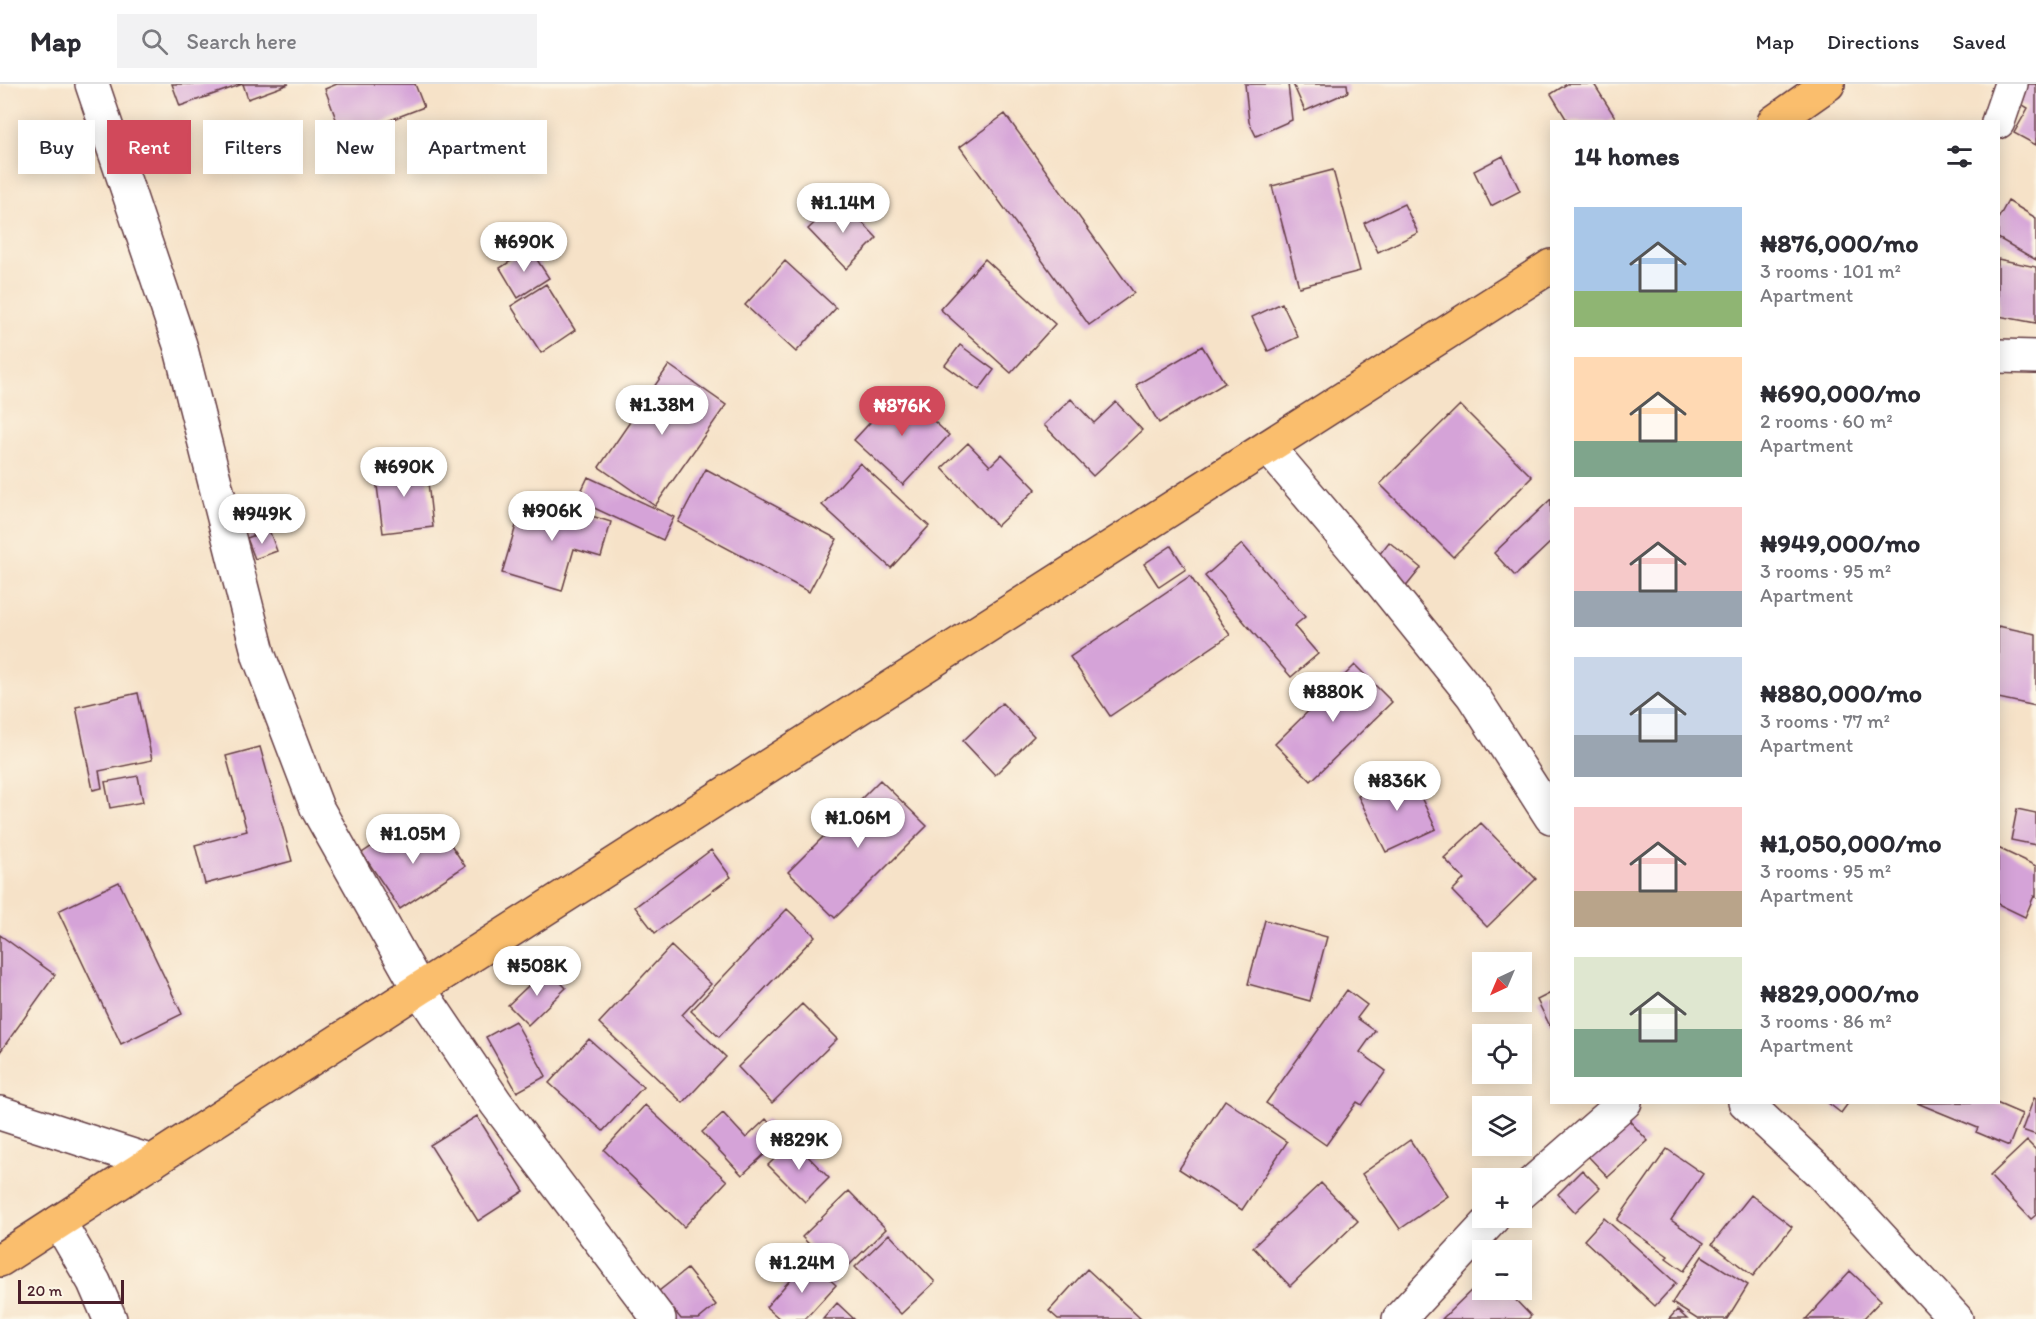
<!DOCTYPE html>
<html lang="en">
<head>
<meta charset="utf-8">
<style>
	:root { --surface:#fff; --page:#f2f2f3; --text:#2b2b33; --muted:#7c7c81; --line:#e1e1e2; --accent:#d1495b }
	body { margin:0; font-family:Itim,sans-serif; background:var(--page); color:var(--text); height:100vh; display:flex; flex-direction:column; font-size:22px; white-space:nowrap }
	* { box-sizing:border-box; margin:0 }
	p { font-size:20px; color:var(--muted) }
	.icon { flex:none; width:33px; height:33px; fill:none; stroke:currentColor; stroke-width:2; stroke-linecap:round; stroke-linejoin:round }
	.map { position:relative; flex:1; overflow:hidden }
	.details { position:absolute; left:1550px; top:36px; width:450px; height:984px; display:flex; flex-direction:column; background:var(--surface); border-radius:0px; box-shadow:0 3px 15px #0003 }
	.details>* { flex:none }
	.hud { position:absolute; left:18px; top:36px; width:570px; height:54px; display:flex; gap:12px }
	.needle { width:39px; rotate:224deg }
	.tools { position:absolute; left:1472px; top:868px; display:grid; gap:12px }
	.tools a { display:grid; place-items:center; width:60px; height:60px; border-radius:0px; background:var(--surface); box-shadow:0 3px 15px #0003; font-size:30px }
	.scale { position:absolute; left:18px; bottom:15px; width:106px; box-sizing:border-box; padding-left:6px; border:3px solid #4a1f2b; border-top:0; font-size:16px; line-height:21px; white-space:nowrap; color:#4a1f2b; -webkit-text-stroke:4px #fcf5e5; paint-order:stroke }
	.price { position:absolute; translate:-50% -51px; padding:0 14px; border-radius:21px; background:#fff; color:#222; font-size:20px; line-height:39px; filter:drop-shadow(0 2px 3px #0008) }
	.price::after { content:''; position:absolute; left:50%; top:36px; width:18px; height:14px; margin-left:-9px; background:inherit; clip-path:polygon(0 0,100% 0,50% 100%) }
	.price.current { background:var(--accent); color:#fff }
	ul { padding:0; list-style:none }
	li { display:flex; align-items:center; gap:18px; height:150px; padding:0 24px }
	li span { display:grid; place-items:center; flex:none; width:168px; height:120px; border-radius:0px; color:#555 }
	li>.icon { margin-inline-start:auto }
	span .icon { width:72px; height:72px; fill:#fffc; stroke-width:1 }
	li b { font-size:26px }
	h2 { display:flex; justify-content:space-between; align-items:center; height:72px; padding:0 24px; font-size:26px }
	.tag { padding:0 21px; border-radius:0px; background:var(--surface); box-shadow:0 3px 15px #0003; font-size:21px; line-height:54px }
	.tag.current { background:var(--accent); color:#fff }
	header { display:flex; align-items:center; gap:36px; box-sizing:border-box; height:84px; padding:0 30px; background:var(--surface); border-bottom:2px solid var(--line) }
	header strong { font-size:28px }
	nav { display:flex; gap:33px; margin-inline-start:auto; font-size:21px }
	.search { width:420px; height:54px; background:var(--page); display:flex; align-items:center; gap:15px; box-sizing:border-box; padding:0 21px; border-radius:0px; color:var(--muted); font-size:22px }
	.map>svg:first-child { display:block }
	.building { fill:#d5a3d8 }
	.lines { fill:none; stroke-linecap:round; stroke-linejoin:round }
	.minor-casing { stroke:#643c43; stroke-width:36 }
	.major-casing { stroke:#643c43; stroke-width:36 }
	.minor { stroke:#fff; stroke-width:33 }
	.major { stroke:#fabe6d; stroke-width:33 }
</style>
</head>
<body>
<header>
<strong>Map</strong>
<div class="search"><svg class="icon" aria-label="search" viewBox="0 0 24 24"><circle cx="10" cy="10" r="6"/><path d="M15 15l6 6"/></svg>Search here</div>
<nav><a>Map</a><a>Directions</a><a>Saved</a></nav>
</header>
<div class="map">
<svg width="2036" height="1235" viewBox="0 0 2036 1235">
	<rect width="100%" height="100%" fill="#fcf5e5"/>
	<filter id="ink" filterUnits="userSpaceOnUse"><feTurbulence type="fractalNoise" baseFrequency=".0167" numOctaves="2"/><feDisplacementMap in="SourceGraphic" scale="12" xChannelSelector="R" yChannelSelector="G"/><feConvolveMatrix kernelMatrix="1 2 1 2 8 2 1 2 1" color-interpolation-filters="sRGB"/></filter>
	<filter id="wash" filterUnits="userSpaceOnUse"><feTurbulence type="fractalNoise" baseFrequency=".008" numOctaves="4" result="noise"/><feDisplacementMap in="SourceGraphic" scale="24" xChannelSelector="R" yChannelSelector="G"/><feGaussianBlur stdDeviation="1.35" result="paint"/><feColorMatrix in="noise" values="0 0 0 0 0 0 0 0 0 0 0 0 0 0 0 0 0 1.4 0 .05"/><feComposite in="paint" operator="in"/></filter>
	<g filter="url(#wash)">
		<rect width="100%" height="100%" fill="#f6e2c8"/>
		<g id="blocks">
			<!-- building -->
			<path class="building" d="M172,0H243L180,22Z
				M243,0H289L248,15Z
				M337,0H415L424,23L343,54L325,5Z
				M1245,0H1288L1292,36L1256,52L1249,38Z
				M1293,0H1347L1348,8L1305,27Z
				M1567,0H1594L1615,33L1608,38H1568L1551,10Z
				M2026,0H2036V61L2014,49L2028,24L2016,17Z
				M1005,30L1134,209L1089,241L960,63Z
				M1503,72L1520,107L1491,122L1474,87Z
				M1333,86L1360,187L1299,203L1272,102Z
				M840,115L877,154L846,185L808,145Z
				M2008,117L2036,134V176L1998,154V135Z
				M1404,120L1418,149L1378,168L1364,139Z
				M530,165L549,194L518,214L500,184Z
				M985,175L1055,240L1011,289L940,225Z
				M1998,175L2036,183V239L1998,232Z
				M785,177L836,224L796,268L745,221Z
				M546,200L575,246L541,269L511,222Z
				M1282,219L1298,253L1268,267L1252,233Z
				M960,261L994,286L979,306L945,281Z
				M1202,262L1225,299L1159,339L1136,301Z
				M669,281L726,321L655,422L599,383Z
				M900,306L949,351L903,401L854,356Z
				M1071,315L1094,339L1116,318L1142,346L1093,392L1044,341Z
				M1460,321L1532,393L1453,473L1380,400Z
				M968,359L990,382L1002,370L1036,405L997,442L942,384Z
				M860,379L929,442L891,484L822,421Z
				M426,380L433,443L383,449L375,386Z
				M706,385L837,455L809,508L678,438Z
				M588,393L674,433L663,456L577,416Z
				M525,411L611,438L601,473L574,465L562,507L502,489Z
				M1551,415V458L1515,492L1494,469Z
				M269,446L277,467L255,475L247,454Z
				M1389,458L1421,484L1404,505L1372,480Z
				M1242,460L1305,533L1294,542L1318,570L1291,593L1205,492Z
				M1171,462L1186,485L1159,503L1144,480Z
				M1190,492L1230,551L1110,632L1070,573Z
				M1998,542L2036,550V622L1998,614Z
				M1355,581L1392,618L1311,697L1275,660Z
				M138,609L152,676L99,687L102,704L93,706L76,623Z
				M1002,619L1034,652L995,691L963,657Z
				M260,663L292,777L205,800L195,761L247,747L226,672Z
				M1409,688L1436,745L1386,768L1358,712Z
				M138,692L143,718L110,724L105,698Z
				M880,696L927,742L835,834L788,788Z
				M2017,725L2036,729V761L2011,756Z
				M1481,739L1536,795L1487,843L1452,807L1464,795L1444,774Z
				M440,744L465,782L400,825L362,769L393,748L406,767Z
				M1998,764L2036,782V813L2034,812L2025,833L1998,820Z
				M711,766L731,793L655,849L635,823Z
				M119,798L182,930L121,960L58,827Z
				M787,825L815,852L719,953L691,927Z
				M1265,836L1327,853L1310,917L1248,900Z
				M0,851L55,891L0,968Z
				M671,862L711,900L682,931L726,973L683,1019L599,939Z
				M547,884L566,904L528,941L508,921Z
				M1347,906L1367,921L1357,934L1375,947L1360,968L1386,987L1362,1021L1357,1018L1326,1061L1266,1019Z
				M1551,909V944L1537,916Z
				M802,920L837,955L772,1019L738,983Z
				M515,937L546,992L517,1008L486,953Z
				M589,955L643,1003L603,1047L549,999Z
				M2034,1014L2036,1015V1051L2022,1046Z
				M1225,1016L1287,1058L1242,1126L1179,1085Z
				M1827,1018H1849L1841,1029Z
				M1994,1018L2022,1030L2009,1062L1976,1048L1978,1044L1917,1019Z
				M645,1021L727,1097L684,1143L604,1066Z
				M723,1029L746,1054L766,1035L783,1053L742,1091L702,1048Z
				M477,1032L524,1107L478,1137L430,1061Z
				M1626,1033L1648,1057L1608,1093L1586,1070Z
				M1410,1056L1448,1112L1400,1145L1362,1090Z
				M793,1057L829,1094L805,1118L768,1081Z
				M2027,1057L2036,1066V1131L2031,1135L1990,1092Z
				M1667,1065L1703,1090L1671,1136L1704,1159L1684,1187L1666,1174L1668,1172L1617,1136Z
				M1582,1086L1600,1104L1575,1128L1558,1110Z
				M1321,1099L1358,1137L1290,1202L1253,1163Z
				M849,1107L886,1145L839,1191L802,1153Z
				M1751,1111L1792,1143L1753,1192L1712,1160Z
				M1604,1134L1676,1199L1655,1222L1584,1156Z
				M889,1150L935,1198L901,1230L855,1183Z
				M1702,1172L1748,1201L1727,1235H1697L1672,1219Z
				M808,1176L836,1201L805,1235H780L766,1223Z
				M687,1185L716,1221L699,1235H681L659,1207Z
				M1087,1185L1141,1235H1058L1049,1227Z
				M1850,1187L1881,1216L1863,1235H1806Z
				M1482,1196V1206H1506L1531,1232L1528,1235H1442Z
				M837,1219L854,1235H823Z
				M1677,1226L1687,1235H1669Z"/>
		</g>
	</g>
	<g filter="url(#ink)">
		<use href="#blocks" fill-opacity="0" stroke="#643c43" stroke-width="1.5"/>
		<g class="lines">
			<!-- minor casing -->
			<g class="minor-casing">
				<path id="minor" d="M92,0L180,261L259,572L317,724L419,905L496,1019L659,1235
					M1998,38L2011,0
					M1998,272L2036,273
					M1268,363L1370,484L1473,612L1551,733
					M1745,1018L1823,1091L1956,1235
					M0,1029L152,1078
					M1521,1109L1625,1018
					M59,1138L94,1198L110,1235
					M1399,1235L1493,1134"/>
			</g>
			<!-- major casing -->
			<g class="major-casing">
				<path id="major" d="M1774,38L1828,0
					M0,1176L419,905L1551,182"/>
			</g>
			<!-- minor -->
			<use href="#minor" class="minor"/>
			<!-- major -->
			<use href="#major" class="major"/>
		</g>
	</g>
</svg>
<div class="tools">
<a><svg class="needle" viewBox="-14 -14 28 28"><path d="M0-13l5 13h-10z" fill="#e53935"/><path d="M0 13l5-13h-10z" fill="#7c7c81"/></svg></a>
<a><svg class="icon" aria-label="locate" viewBox="0 0 24 24"><circle cx="12" cy="12" r="6"/><path d="M12 2v4M12 18v4M2 12h4M18 12h4"/></svg></a>
<a><svg class="icon" aria-label="layers" viewBox="0 0 24 24"><path d="M12 4l9 5-9 5-9-5zM3 14l9 5 9-5"/></svg></a>
<a>+</a>
<a>−</a>
</div>
<div class="scale">20 m</div>
<b class="price" style="left:843px;top:150px">₦1.14M</b>
<b class="price" style="left:524px;top:189px">₦690K</b>
<b class="price" style="left:662px;top:352px">₦1.38M</b>
<b class="price current" style="left:902px;top:353px">₦876K</b>
<b class="price" style="left:404px;top:414px">₦690K</b>
<b class="price" style="left:552px;top:458px">₦906K</b>
<b class="price" style="left:262px;top:461px">₦949K</b>
<b class="price" style="left:1333px;top:639px">₦880K</b>
<b class="price" style="left:1397px;top:728px">₦836K</b>
<b class="price" style="left:858px;top:765px">₦1.06M</b>
<b class="price" style="left:413px;top:781px">₦1.05M</b>
<b class="price" style="left:537px;top:913px">₦508K</b>
<b class="price" style="left:799px;top:1087px">₦829K</b>
<b class="price" style="left:802px;top:1210px">₦1.24M</b>
<div class="hud">
<a class="tag">Buy</a>
<a class="tag current">Rent</a>
<a class="tag">Filters</a>
<a class="tag">New</a>
<a class="tag">Apartment</a>
</div>
<section class="details">
<h2>14 homes<svg class="icon" aria-label="filters" viewBox="0 0 24 24"><path d="M4 7h16M4 17h16"/><circle cx="9" cy="7" r="2"/><circle cx="15" cy="17" r="2"/></svg></h2>
<ul>
<li><span style="background:linear-gradient(#a9c7e8 70%,#8fb573 0)"><svg class="icon" aria-label="home" viewBox="0 0 24 24"><path d="M3 11l9-7 9 7M6 9v11h12V9"/></svg></span><div><b>₦876,000/mo</b><p>3 rooms · 101 m²</p><p>Apartment</p></div></li>
<li><span style="background:linear-gradient(#ffd9b3 70%,#7fa58c 0)"><svg class="icon" aria-label="home" viewBox="0 0 24 24"><path d="M3 11l9-7 9 7M6 9v11h12V9"/></svg></span><div><b>₦690,000/mo</b><p>2 rooms · 60 m²</p><p>Apartment</p></div></li>
<li><span style="background:linear-gradient(#f6c9c9 70%,#9aa5b1 0)"><svg class="icon" aria-label="home" viewBox="0 0 24 24"><path d="M3 11l9-7 9 7M6 9v11h12V9"/></svg></span><div><b>₦949,000/mo</b><p>3 rooms · 95 m²</p><p>Apartment</p></div></li>
<li><span style="background:linear-gradient(#c9d6e8 65%,#9aa5b1 0)"><svg class="icon" aria-label="home" viewBox="0 0 24 24"><path d="M3 11l9-7 9 7M6 9v11h12V9"/></svg></span><div><b>₦880,000/mo</b><p>3 rooms · 77 m²</p><p>Apartment</p></div></li>
<li><span style="background:linear-gradient(#f6c9c9 70%,#b9a48a 0)"><svg class="icon" aria-label="home" viewBox="0 0 24 24"><path d="M3 11l9-7 9 7M6 9v11h12V9"/></svg></span><div><b>₦1,050,000/mo</b><p>3 rooms · 95 m²</p><p>Apartment</p></div></li>
<li><span style="background:linear-gradient(#dfe7d0 60%,#7fa58c 0)"><svg class="icon" aria-label="home" viewBox="0 0 24 24"><path d="M3 11l9-7 9 7M6 9v11h12V9"/></svg></span><div><b>₦829,000/mo</b><p>3 rooms · 86 m²</p><p>Apartment</p></div></li>
</ul>
</section>
</div>
</body>
</html>
